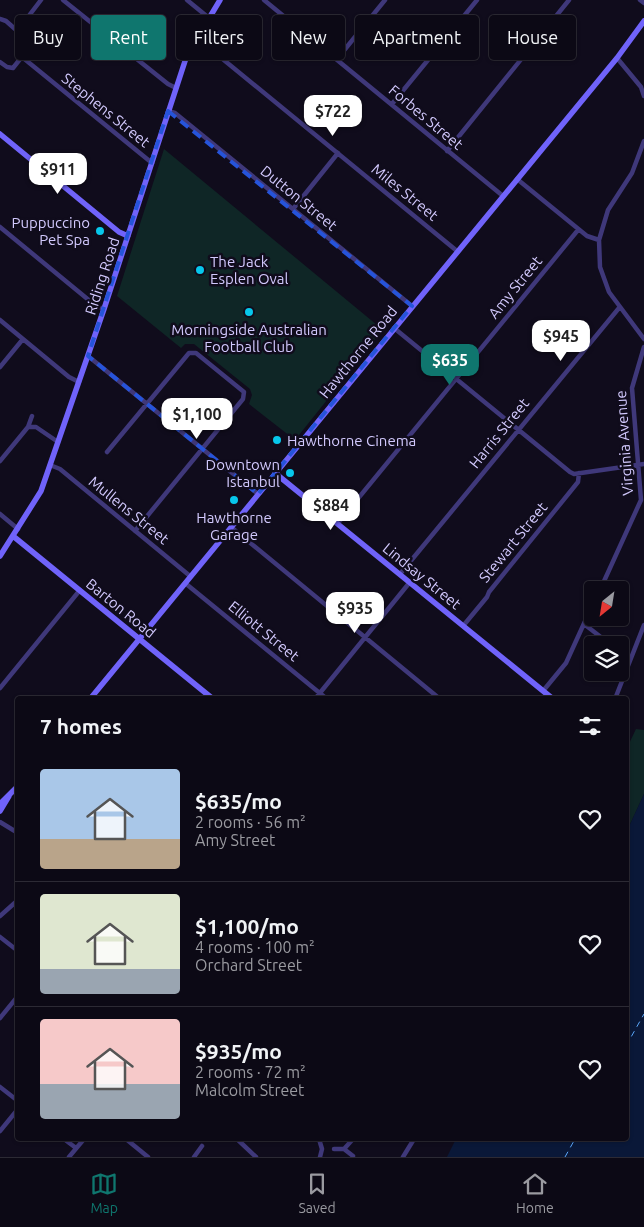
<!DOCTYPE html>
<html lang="en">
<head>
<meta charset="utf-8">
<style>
	:root { --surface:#0c0915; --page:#1a1722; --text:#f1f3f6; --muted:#9a9aa0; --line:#2c2a34; --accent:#0f766e }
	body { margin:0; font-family:Ubuntu,sans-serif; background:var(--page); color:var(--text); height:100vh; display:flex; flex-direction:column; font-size:19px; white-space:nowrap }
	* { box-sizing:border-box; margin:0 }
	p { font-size:16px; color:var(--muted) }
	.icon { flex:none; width:28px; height:28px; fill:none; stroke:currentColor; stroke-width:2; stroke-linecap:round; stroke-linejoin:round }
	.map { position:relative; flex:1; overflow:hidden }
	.sheet { position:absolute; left:15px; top:696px; width:614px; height:445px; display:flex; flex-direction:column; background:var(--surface); border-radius:5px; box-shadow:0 1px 4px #0004,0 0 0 1px var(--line) }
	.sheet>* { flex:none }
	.guide { position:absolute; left:15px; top:15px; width:615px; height:45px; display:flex; gap:10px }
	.needle { width:32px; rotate:210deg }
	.tools { position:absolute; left:584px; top:581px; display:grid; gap:10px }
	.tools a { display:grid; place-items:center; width:45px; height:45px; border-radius:5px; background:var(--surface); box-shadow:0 1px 4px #0004,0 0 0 1px var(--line); font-size:25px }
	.price { position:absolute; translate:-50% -42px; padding:0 11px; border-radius:10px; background:#fff; color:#222; font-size:16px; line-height:32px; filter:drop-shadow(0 1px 2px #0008) }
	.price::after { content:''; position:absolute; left:50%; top:30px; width:15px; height:11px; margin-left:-8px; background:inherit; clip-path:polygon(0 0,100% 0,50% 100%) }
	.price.selected { background:var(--accent); color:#fff }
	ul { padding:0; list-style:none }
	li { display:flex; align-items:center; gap:15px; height:125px; padding:0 25px }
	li+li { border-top:1px solid var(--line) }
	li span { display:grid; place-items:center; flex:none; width:140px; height:100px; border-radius:5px; color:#555 }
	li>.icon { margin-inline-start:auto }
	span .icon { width:60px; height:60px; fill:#fffc; stroke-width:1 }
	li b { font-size:21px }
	h2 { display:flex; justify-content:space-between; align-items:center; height:60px; padding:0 25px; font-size:21px }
	.chip { padding:0 18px; border-radius:5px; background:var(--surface); box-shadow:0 1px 4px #0004,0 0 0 1px var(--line); font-size:18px; line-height:45px }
	.chip.selected { background:var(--accent); color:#fff }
	.dock { display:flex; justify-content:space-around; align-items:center; height:70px; border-top:1px solid var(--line); background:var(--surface); font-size:14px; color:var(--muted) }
	.dock a { display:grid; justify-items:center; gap:2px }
	.dock .selected { color:var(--accent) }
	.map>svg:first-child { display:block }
	.green { fill:#0f2626 }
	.water { fill:#0a1838 }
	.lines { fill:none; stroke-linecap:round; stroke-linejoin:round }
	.ferry { stroke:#5aa7fa; stroke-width:1; stroke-dasharray:6 5; stroke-linecap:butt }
	.street { stroke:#3f387a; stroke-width:4.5 }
	.secondary { stroke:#7063fa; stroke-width:5.5 }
	.marked { fill:none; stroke:#2654da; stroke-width:4; stroke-dasharray:10 6; stroke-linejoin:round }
	.poi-dot { fill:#07c7eb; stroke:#100c1c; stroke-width:2 }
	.labels { text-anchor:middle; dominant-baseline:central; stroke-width:5; stroke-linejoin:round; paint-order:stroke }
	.street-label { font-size:15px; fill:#d2c9fd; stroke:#100c1c }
	.poi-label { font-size:15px; fill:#d2c9fd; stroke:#100c1c; text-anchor:end }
</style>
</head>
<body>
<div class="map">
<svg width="644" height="1157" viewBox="0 0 644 1157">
	<rect width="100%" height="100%" fill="#100c1c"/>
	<!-- green -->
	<path class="green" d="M164,149L383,330L295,440L249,404L252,395L250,389L194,344H185L181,348L117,296Z
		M636,729L644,730V794L626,833V750Z"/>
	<!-- water -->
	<path class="water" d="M644,794V1157H447L456,1139H626V833Z"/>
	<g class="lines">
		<!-- ferry -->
		<path class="ferry" d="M626,1046L644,1014
			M565,1157L575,1139"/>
		<!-- street -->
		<path class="street" d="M63,0L168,84L176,88
			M187,0L209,18
			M264,0L503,196
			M640,0L644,3
			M0,19L6,21L32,44L13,68L7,67L0,62
			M18,30L41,0
			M197,38L457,251
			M22,57L152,163
			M617,58L641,87L644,96
			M337,59L385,0
			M392,104L477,0
			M168,111L175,113L412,306
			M644,141L632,173L608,210L599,240L600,267L609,292L644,339
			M447,151L569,0
			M517,179L587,236L599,240
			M293,209L338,153
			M0,227L96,306L104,309
			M0,320L69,377L79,382
			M394,328L570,472L574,474L644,464
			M88,356L258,494
			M0,367L23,339
			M28,427L32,416
			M107,452L189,353H196L244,392L243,399L135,531
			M0,461L28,427H36L58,442
			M50,465L60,469L190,576
			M0,514L18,529
			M338,523L578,230
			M231,527L440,699
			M400,574L619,308
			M185,583L327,699
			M600,590L641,500L632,388L644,347
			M584,624L611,645
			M463,626L487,597L489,592L578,482L579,473
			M620,652L629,659
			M0,688L80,590
			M543,691L566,663L592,606
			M315,699L410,582
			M615,699L644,625
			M626,720V731
			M0,822L18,833
			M0,916L18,900
			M0,937L18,951
			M0,1018L18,996
			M0,1087L18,1101
			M0,1131L18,1109
			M64,1139L76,1148
			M126,1139L148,1157
			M237,1139L256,1157
			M319,1139L322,1149L320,1157
			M334,1149H344L353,1156
			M344,1149L353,1139
			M69,1157L84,1139
			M194,1157L202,1146
			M403,1157L414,1139"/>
		<!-- secondary -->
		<path class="secondary" d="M0,134L119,232L128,236
			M275,473L553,699
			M13,536L213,699
			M0,556L41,491L104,309L187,55L220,0
			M90,699L617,58L644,21
			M0,804L18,786
			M0,811L9,796"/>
	</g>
	<!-- marked area -->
	<path class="marked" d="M168,111L412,306L258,494L88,356Z"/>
	<!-- markers -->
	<g class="poi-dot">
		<circle cx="100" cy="231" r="5"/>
		<circle cx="200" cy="270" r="5"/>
		<circle cx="249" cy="312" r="5"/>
		<circle cx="277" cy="440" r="5"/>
		<circle cx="290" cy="473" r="5"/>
		<circle cx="234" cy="500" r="5"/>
	</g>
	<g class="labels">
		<!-- street labels -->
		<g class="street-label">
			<text transform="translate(106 110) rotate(39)">Stephens Street</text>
			<text transform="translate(426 117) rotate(40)">Forbes Street</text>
			<text transform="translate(405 192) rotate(39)">Miles Street</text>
			<text transform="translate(299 198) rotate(39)">Dutton Street</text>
			<text transform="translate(102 276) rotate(-72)">Riding Road</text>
			<text transform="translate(515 287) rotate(-51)">Amy Street</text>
			<text transform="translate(358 352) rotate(-51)">Hawthorne Road</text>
			<text transform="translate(499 433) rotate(-51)">Harris Street</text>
			<text transform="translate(624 443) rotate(-94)">Virginia Avenue</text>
			<text transform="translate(129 510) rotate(39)">Mullens Street</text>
			<text transform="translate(513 542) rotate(-51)">Stewart Street</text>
			<text transform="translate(422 576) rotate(39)">Lindsay Street</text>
			<text transform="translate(121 608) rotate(39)">Barton Road</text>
			<text transform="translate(264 631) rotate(39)">Elliott Street</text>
		</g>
		<!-- poi labels -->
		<g class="poi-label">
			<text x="90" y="222">Puppuccino<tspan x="90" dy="17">Pet Spa</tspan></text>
			<text x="210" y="261" text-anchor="start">The Jack<tspan x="210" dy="17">Esplen Oval</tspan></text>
			<text x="249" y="329" text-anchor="middle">Morningside Australian<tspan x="249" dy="17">Football Club</tspan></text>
			<text x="287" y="440" text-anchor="start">Hawthorne Cinema</text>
			<text x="280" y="464">Downtown<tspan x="280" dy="17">Istanbul</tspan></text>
			<text x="234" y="517" text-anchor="middle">Hawthorne<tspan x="234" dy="17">Garage</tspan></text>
		</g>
	</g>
</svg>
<div class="tools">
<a><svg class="needle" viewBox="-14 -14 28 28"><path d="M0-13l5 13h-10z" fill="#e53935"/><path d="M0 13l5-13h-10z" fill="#9a9aa0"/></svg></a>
<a><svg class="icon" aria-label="layers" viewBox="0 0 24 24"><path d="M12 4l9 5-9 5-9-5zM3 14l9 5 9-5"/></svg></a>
</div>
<b class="price" style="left:333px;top:137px">$722</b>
<b class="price" style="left:58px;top:195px">$911</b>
<b class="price" style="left:561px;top:362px">$945</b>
<b class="price selected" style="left:450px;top:386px">$635</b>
<b class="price" style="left:197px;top:440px">$1,100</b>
<b class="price" style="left:331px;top:531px">$884</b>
<b class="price" style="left:355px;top:634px">$935</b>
<div class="guide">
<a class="chip">Buy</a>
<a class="chip selected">Rent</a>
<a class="chip">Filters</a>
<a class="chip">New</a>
<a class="chip">Apartment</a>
<a class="chip">House</a>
</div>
<section class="sheet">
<h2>7 homes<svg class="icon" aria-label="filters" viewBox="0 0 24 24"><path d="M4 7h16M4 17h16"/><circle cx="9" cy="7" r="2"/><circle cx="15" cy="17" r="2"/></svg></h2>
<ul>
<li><span style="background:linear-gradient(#a9c7e8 70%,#b9a48a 0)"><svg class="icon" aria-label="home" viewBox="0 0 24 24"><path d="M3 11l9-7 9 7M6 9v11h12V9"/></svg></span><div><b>$635/mo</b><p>2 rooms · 56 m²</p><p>Amy Street</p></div><svg class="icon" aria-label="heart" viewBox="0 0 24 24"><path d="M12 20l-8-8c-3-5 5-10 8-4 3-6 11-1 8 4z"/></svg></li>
<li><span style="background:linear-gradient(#dfe7d0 75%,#9aa5b1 0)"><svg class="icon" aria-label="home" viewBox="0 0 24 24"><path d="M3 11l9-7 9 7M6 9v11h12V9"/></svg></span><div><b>$1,100/mo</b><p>4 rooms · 100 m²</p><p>Orchard Street</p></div><svg class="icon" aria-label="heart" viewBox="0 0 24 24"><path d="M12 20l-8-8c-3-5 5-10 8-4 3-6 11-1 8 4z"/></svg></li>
<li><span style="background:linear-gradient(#f6c9c9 65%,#9aa5b1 0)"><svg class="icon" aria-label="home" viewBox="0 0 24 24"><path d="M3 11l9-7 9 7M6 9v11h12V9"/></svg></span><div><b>$935/mo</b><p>2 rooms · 72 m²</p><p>Malcolm Street</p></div><svg class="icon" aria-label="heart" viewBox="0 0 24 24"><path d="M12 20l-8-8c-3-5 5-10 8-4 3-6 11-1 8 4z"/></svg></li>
</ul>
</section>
</div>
<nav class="dock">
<a class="selected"><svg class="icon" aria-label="map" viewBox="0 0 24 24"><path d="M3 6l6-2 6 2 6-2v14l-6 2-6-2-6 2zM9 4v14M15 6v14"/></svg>Map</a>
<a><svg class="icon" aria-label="saved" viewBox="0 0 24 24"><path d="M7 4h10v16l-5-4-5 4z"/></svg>Saved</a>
<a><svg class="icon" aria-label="home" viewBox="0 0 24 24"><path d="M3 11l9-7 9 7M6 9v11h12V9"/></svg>Home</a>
</nav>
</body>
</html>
